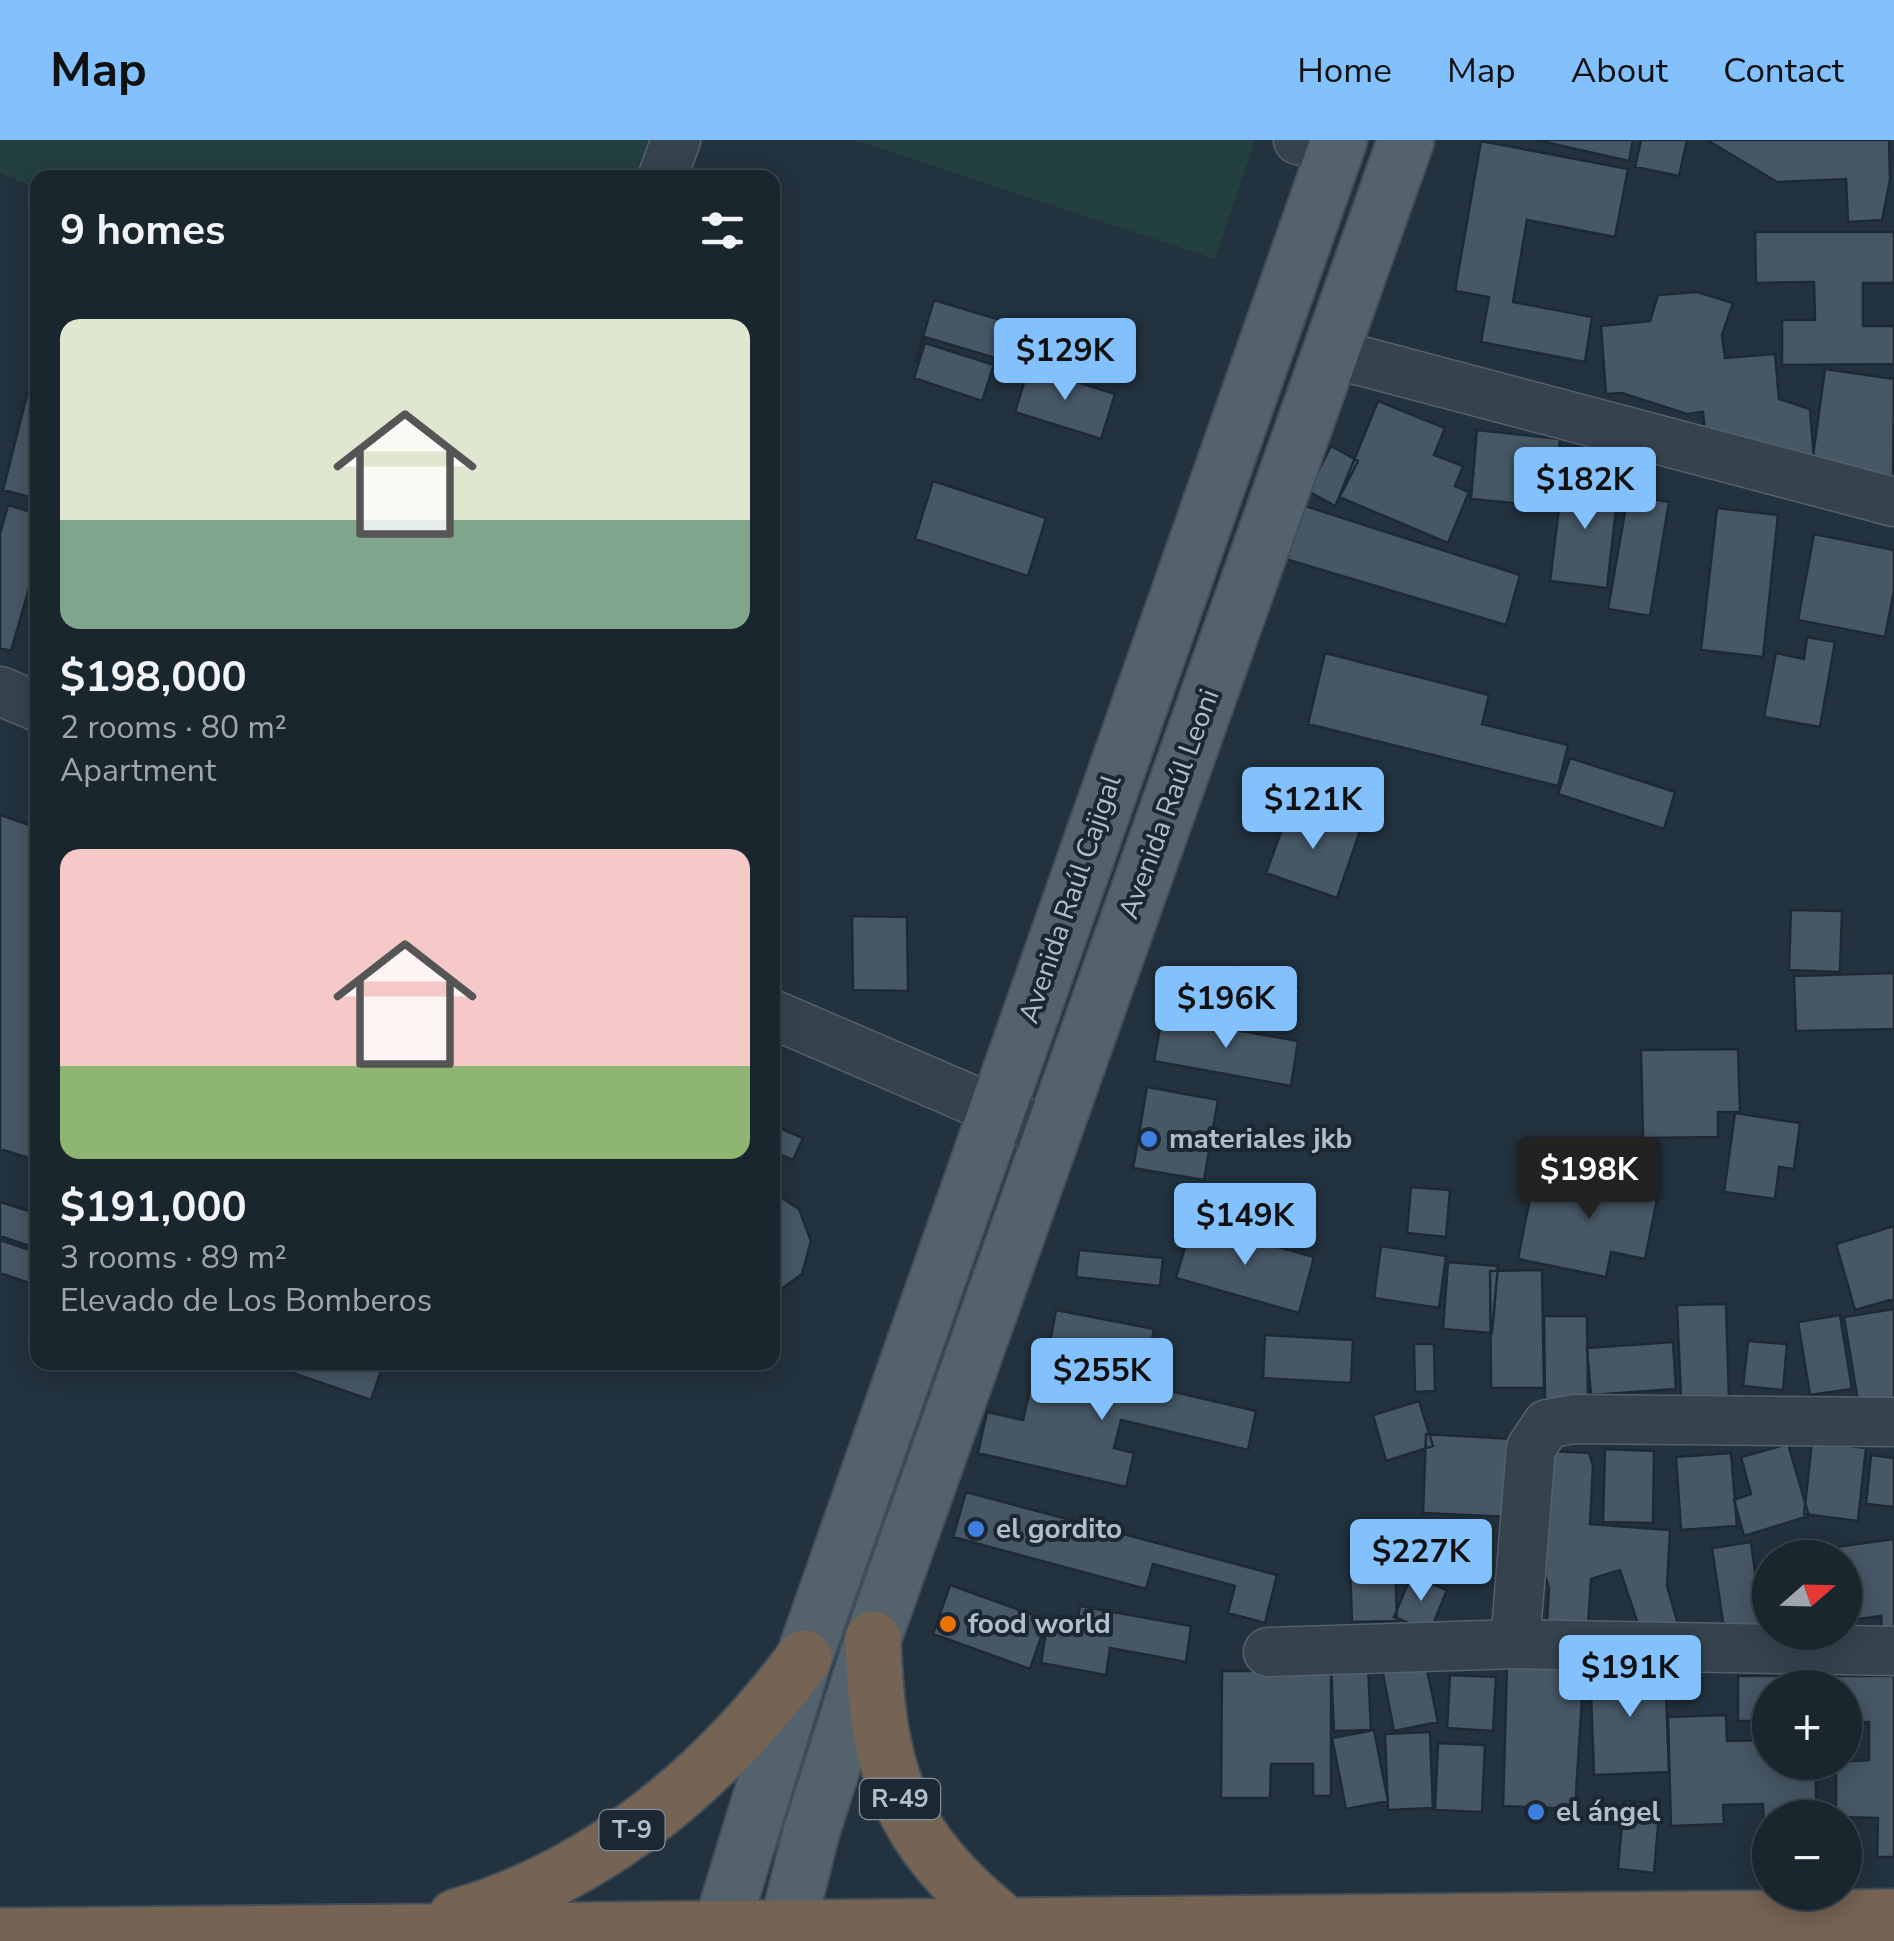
<!DOCTYPE html>
<html lang="en">
<head>
<meta charset="utf-8">
<style>
	:root { --surface:#1a262e; --page:#27323a; --text:#f1f3f6; --muted:#9fa5aa; --line:#38434a; --accent:#82c1fe }
	body { margin:0; font-family:"Nunito Sans",sans-serif; background:var(--page); color:var(--text); height:100vh; display:flex; flex-direction:column; font-size:38px; white-space:nowrap }
	* { box-sizing:border-box; margin:0 }
	p { font-size:32px; color:var(--muted) }
	.icon { flex:none; width:55px; height:55px; fill:none; stroke:currentColor; stroke-width:2; stroke-linecap:round; stroke-linejoin:round }
	.map { position:relative; flex:1; overflow:hidden }
	.details { position:absolute; left:30px; top:30px; width:750px; height:1200px; display:flex; flex-direction:column; background:var(--surface); border-radius:20px; box-shadow:0 5px 25px #0003,0 0 0 2px var(--line) }
	.details>* { flex:none }
	.needle { width:65px; rotate:70deg }
	.fabs { position:absolute; left:1752px; top:1400px; display:grid; gap:20px }
	.fabs a { display:grid; place-items:center; width:110px; height:110px; border-radius:50%; background:var(--surface); box-shadow:0 5px 25px #0003,0 0 0 2px var(--line); font-size:50px }
	.price { position:absolute; translate:-50% -85px; padding:0 22px; border-radius:10px; background:var(--accent); color:#111; font-size:32px; line-height:65px; filter:drop-shadow(0 2px 5px #0008) }
	.price::after { content:''; position:absolute; left:50%; top:60px; width:30px; height:22px; margin-left:-15px; background:inherit; clip-path:polygon(0 0,100% 0,50% 100%) }
	.price.selected { background:#222; color:#fff }
	ul { padding:0; list-style:none }
	li { display:grid; align-content:center; gap:20px; height:530px; padding:0 30px }
	li span { display:grid; place-items:center; height:310px; border-radius:20px; color:#555 }
	li>.icon { margin-inline-start:auto }
	span .icon { width:180px; height:180px; fill:#fffc; stroke-width:1 }
	li b { font-size:42px }
	h2 { display:flex; justify-content:space-between; align-items:center; height:120px; padding:0 30px; font-size:42px }
	header { display:flex; align-items:center; gap:60px; box-sizing:border-box; height:140px; padding:0 50px; background:var(--accent); color:#111 }
	header strong { font-size:48px }
	nav { display:flex; gap:55px; margin-inline-start:auto; font-size:35px }
	.map>svg:first-child { display:block }
	.green { fill:#243f3f }
	.building { fill:#465765; stroke:#1d2a35; stroke-width:2.5 }
	.lines { fill:none; stroke-linecap:round; stroke-linejoin:round }
	.minor-casing { stroke:#54616c; stroke-width:51 }
	.major-casing { stroke:#424f5a; stroke-width:59 }
	.highway-casing { stroke:#414e59; stroke-width:59 }
	.minor { stroke:#36434e; stroke-width:48 }
	.major { stroke:#54626e; stroke-width:55 }
	.highway { stroke:#756353; stroke-width:55 }
	.shop-dot { fill:#3f7fe0; stroke:#1b2833; stroke-width:4 }
	.food-dot { fill:#e8710a; stroke:#1b2833; stroke-width:4 }
	.labels { text-anchor:middle; dominant-baseline:central; stroke-width:8; stroke-linejoin:round; paint-order:stroke }
	.shield { fill:#1b2833; stroke:#85919c; stroke-width:2.5 }
	.shield-label { font-size:25px; font-weight:bold; fill:#b2bec9 }
	.street-label { font-size:28px; fill:#b2bec9; stroke:#1b2833 }
	.poi-label { font-size:28px; font-weight:bold; fill:#b2bec9; stroke:#1b2833; text-anchor:start }
</style>
</head>
<body>
<header>
<strong>Map</strong>
<nav><a>Home</a><a>Map</a><a>About</a><a>Contact</a></nav>
</header>
<div class="map">
<svg width="1894" height="1801" viewBox="0 0 1894 1801">
	<rect width="100%" height="100%" fill="#22323e"/>
	<!-- green -->
	<path class="green" d="M0,0H703L689,38H38L37,49L0,33Z
		M855,0H1255L1215,119Z"/>
	<!-- building -->
	<path class="building" d="M1536,0H1633L1629,21Z
		M1641,0H1687L1679,36L1635,27Z
		M1707,0H1889L1890,40L1882,80L1848,82L1846,39L1777,42Z
		M1481,1L1628,29L1615,97L1527,80L1513,162L1592,177L1585,222L1481,202L1489,157L1455,151Z
		M1755,92H1894V143H1863V186H1894V224L1782,225V180H1815L1814,142L1756,143Z
		M1697,152L1733,163L1722,195L1725,218L1775,214L1779,259L1810,269L1814,319L1705,294L1703,272L1687,274L1622,253L1606,254L1601,186L1650,181L1658,155Z
		M934,160L1023,187L1012,223L925,197L915,223Z
		M925,203L994,225L982,261L914,238Z
		M1029,227L1115,254L1101,299L1015,272Z
		M1825,229L1894,239L1893,336L1812,323Z
		M28,251L38,253L37,359L3,350Z
		M1378,261L1445,288L1434,315L1463,326L1455,346L1469,352L1448,403L1339,357Z
		M1477,290L1560,299L1553,367L1471,359Z
		M1331,306L1358,321L1335,366L1308,351Z
		M1563,336L1619,343L1607,448L1550,441Z
		M933,341L1046,378L1028,436L915,399Z
		M1628,355L1669,362L1650,476L1608,469Z
		M1299,364L1520,435L1506,485L1282,418Z
		M8,365L38,374V417L11,511L0,508V394Z
		M1717,368L1778,375L1763,517L1701,510Z
		M1814,394L1894,410V450L1885,497L1798,480Z
		M1807,497L1835,502L1820,587L1764,577L1776,513L1804,519Z
		M1325,513L1489,555L1482,584L1568,605L1558,646L1308,584Z
		M1570,618L1675,652L1664,689L1558,654Z
		M1290,667L1360,691L1337,758L1266,733Z
		M0,675L38,688V1021L0,1009Z
		M1791,770L1842,771L1840,832L1789,830Z
		M852,776L907,777L908,851L853,850Z
		M1234,826L1300,849L1291,874L1225,851Z
		M1894,833V889L1796,891L1794,836Z
		M1162,877L1298,901L1291,946L1154,921Z
		M1738,909L1740,972H1718V997L1643,998L1641,910Z
		M1147,947L1218,960L1204,1040L1133,1028Z
		M1735,973L1800,983L1794,1029L1779,1027L1775,1059L1724,1052Z
		M772,985L803,998L793,1020L772,1011Z
		M1576,1030L1660,1044L1645,1119L1611,1112L1606,1137L1518,1119L1533,1043L1571,1051Z
		M1411,1047L1450,1050L1446,1097L1407,1093Z
		M772,1052L799,1069L811,1101L802,1134L772,1156Z
		M0,1062L38,1074V1109L0,1096Z
		M1192,1083L1314,1117L1299,1173L1176,1138Z
		M1894,1086V1159L1855,1170L1836,1104Z
		M0,1100L38,1113V1146L0,1133Z
		M1381,1106L1446,1116L1439,1168L1374,1158Z
		M1079,1110L1163,1118L1160,1146L1076,1137Z
		M1448,1122L1498,1126L1492,1193L1443,1189Z
		M1542,1130L1544,1248H1491L1490,1131Z
		M1726,1164L1729,1257L1681,1258L1677,1165Z
		M1894,1169V1261L1859,1267L1844,1177Z
		M1056,1170L1154,1189L1145,1237L1047,1218Z
		M1840,1175L1852,1249L1810,1255L1798,1182Z
		M1544,1176H1587L1588,1259H1545Z
		M1265,1195L1353,1200L1351,1243L1263,1238Z
		M1748,1201L1787,1204L1783,1250L1743,1246Z
		M1673,1202L1676,1249L1591,1255L1587,1208Z
		M1414,1204H1434L1435,1251L1415,1252Z
		M1037,1220L1256,1271L1248,1310L1121,1280L1114,1308L1134,1313L1126,1347L978,1313L987,1272L1023,1280Z
		M261,1222H358L381,1231L371,1260Z
		M1419,1261L1433,1306L1386,1321L1373,1275Z
		M1426,1294L1512,1299L1509,1377L1423,1373Z
		M1812,1301L1866,1308L1858,1381L1804,1374Z
		M1788,1304L1809,1376L1744,1396L1734,1360L1751,1354L1741,1317Z
		M1605,1309L1654,1311L1653,1383L1603,1382Z
		M1552,1311L1589,1313L1593,1326L1590,1384L1670,1390L1667,1446L1678,1484L1642,1496L1620,1430L1591,1439L1588,1486L1546,1500L1549,1448L1545,1435Z
		M1731,1313L1737,1386L1681,1390L1676,1317Z
		M1871,1315L1894,1318V1367L1866,1364Z
		M966,1352L1277,1435L1265,1483L1228,1473L1235,1446L1153,1424L1146,1449L953,1397Z
		M1394,1397L1397,1481L1352,1482L1349,1398Z
		M1894,1399V1489L1882,1490L1881,1476L1845,1481V1418H1815L1814,1410Z
		M1751,1402L1762,1484L1724,1489L1712,1408Z
		M1770,1425V1481L1764,1482L1756,1427Z
		M1411,1436L1447,1450L1430,1492L1394,1477Z
		M950,1445L1047,1480L1030,1529L933,1494Z
		M1080,1466L1191,1486L1186,1522L1110,1508L1106,1535L1041,1523L1047,1486L1076,1491Z
		M1425,1520L1438,1582L1394,1591L1382,1529Z
		M1368,1524L1371,1590L1334,1591L1331,1525Z
		M1665,1525L1669,1632L1594,1635L1590,1528Z
		M1507,1526L1584,1528L1575,1669L1503,1666Z
		M1222,1531H1331V1656H1313V1624H1271L1270,1658H1221Z
		M1450,1535L1496,1537L1493,1591L1447,1588Z
		M1738,1536H1894V1717H1877L1878,1678L1836,1677V1622L1869,1620V1582H1845V1548H1770V1581H1738Z
		M1726,1575L1727,1601L1770,1600V1622H1775V1629L1815,1628L1817,1678H1770V1690H1764L1763,1664L1723,1665L1724,1684L1671,1686L1668,1577Z
		M1374,1590L1388,1661L1346,1669L1332,1598Z
		M1430,1592L1433,1668L1388,1670L1385,1594Z
		M1438,1603L1485,1605L1482,1672L1435,1670Z
		M1624,1661L1660,1664L1654,1733L1618,1729Z"/>
	<g class="lines">
		<!-- minor casing -->
		<g class="minor-casing">
			<path id="minor" d="M1298,0L1335,10
				M662,38L676,0
				M1331,213L1894,362
				M0,551L38,567
				M772,874L1051,994
				M1515,1504L1531,1308L1547,1284L1574,1279L1894,1282
				M1268,1512L1515,1504L1894,1511"/>
		</g>
		<!-- major casing -->
		<g class="major-casing">
			<path id="major" d="M717,1801L804,1518L1339,0
				M784,1801L811,1693L873,1499L1406,0"/>
		</g>
		<!-- highway casing -->
		<g class="highway-casing">
			<path id="highway" d="M873,1499C877,1631 898,1698 1004,1783
				M456,1777C600,1736 717,1635 804,1518
				M0,1796L1894,1777"/>
		</g>
		<!-- minor -->
		<use href="#minor" class="minor"/>
		<!-- major -->
		<use href="#major" class="major"/>
		<!-- highway -->
		<use href="#highway" class="highway"/>
	</g>
	<!-- markers -->
	<g class="shop-dot">
		<circle cx="1149" cy="999" r="10"/>
		<circle cx="976" cy="1389" r="10"/>
		<circle cx="1536" cy="1672" r="10"/>
	</g>
	<circle class="food-dot" cx="948" cy="1484" r="10"/>
	<g class="labels">
		<!-- shield labels -->
		<g class="shield">
			<rect x="860" y="1639" width="80" height="40" rx="8"/>
			<rect x="599.5" y="1670" width="65" height="40" rx="8"/>
		</g>
		<g class="shield-label">
			<text x="900" y="1659">R-49</text>
			<text x="632" y="1690">T-9</text>
		</g>
		<!-- street labels -->
		<g class="street-label">
			<text transform="translate(1169 664) rotate(-70)">Avenida Raúl Leoni</text>
			<text transform="translate(1070 759) rotate(-71)">Avenida Raúl Cajigal</text>
		</g>
		<!-- poi labels -->
		<g class="poi-label">
			<text x="1169" y="999">materiales jkb</text>
			<text x="996" y="1389">el gordito</text>
			<text x="968" y="1484">food world</text>
			<text x="1556" y="1672">el ángel</text>
		</g>
	</g>
</svg>
<div class="fabs">
<a><svg class="needle" viewBox="-14 -14 28 28"><path d="M0-13l5 13h-10z" fill="#e53935"/><path d="M0 13l5-13h-10z" fill="#9fa5aa"/></svg></a>
<a>+</a>
<a>−</a>
</div>
<b class="price" style="left:1065px;top:263px">$129K</b>
<b class="price" style="left:1585px;top:392px">$182K</b>
<b class="price" style="left:1313px;top:712px">$121K</b>
<b class="price" style="left:1226px;top:911px">$196K</b>
<b class="price selected" style="left:1589px;top:1082px">$198K</b>
<b class="price" style="left:1245px;top:1128px">$149K</b>
<b class="price" style="left:1102px;top:1283px">$255K</b>
<b class="price" style="left:1421px;top:1464px">$227K</b>
<b class="price" style="left:1630px;top:1580px">$191K</b>
<section class="details">
<h2>9 homes<svg class="icon" aria-label="filters" viewBox="0 0 24 24"><path d="M4 7h16M4 17h16"/><circle cx="9" cy="7" r="2"/><circle cx="15" cy="17" r="2"/></svg></h2>
<ul>
<li><span style="background:linear-gradient(#dfe7d0 65%,#7fa58c 0)"><svg class="icon" aria-label="home" viewBox="0 0 24 24"><path d="M3 11l9-7 9 7M6 9v11h12V9"/></svg></span><div><b>$198,000</b><p>2 rooms · 80 m²</p><p>Apartment</p></div></li>
<li><span style="background:linear-gradient(#f6c9c9 70%,#8fb573 0)"><svg class="icon" aria-label="home" viewBox="0 0 24 24"><path d="M3 11l9-7 9 7M6 9v11h12V9"/></svg></span><div><b>$191,000</b><p>3 rooms · 89 m²</p><p>Elevado de Los Bomberos</p></div></li>
</ul>
</section>
</div>
</body>
</html>
